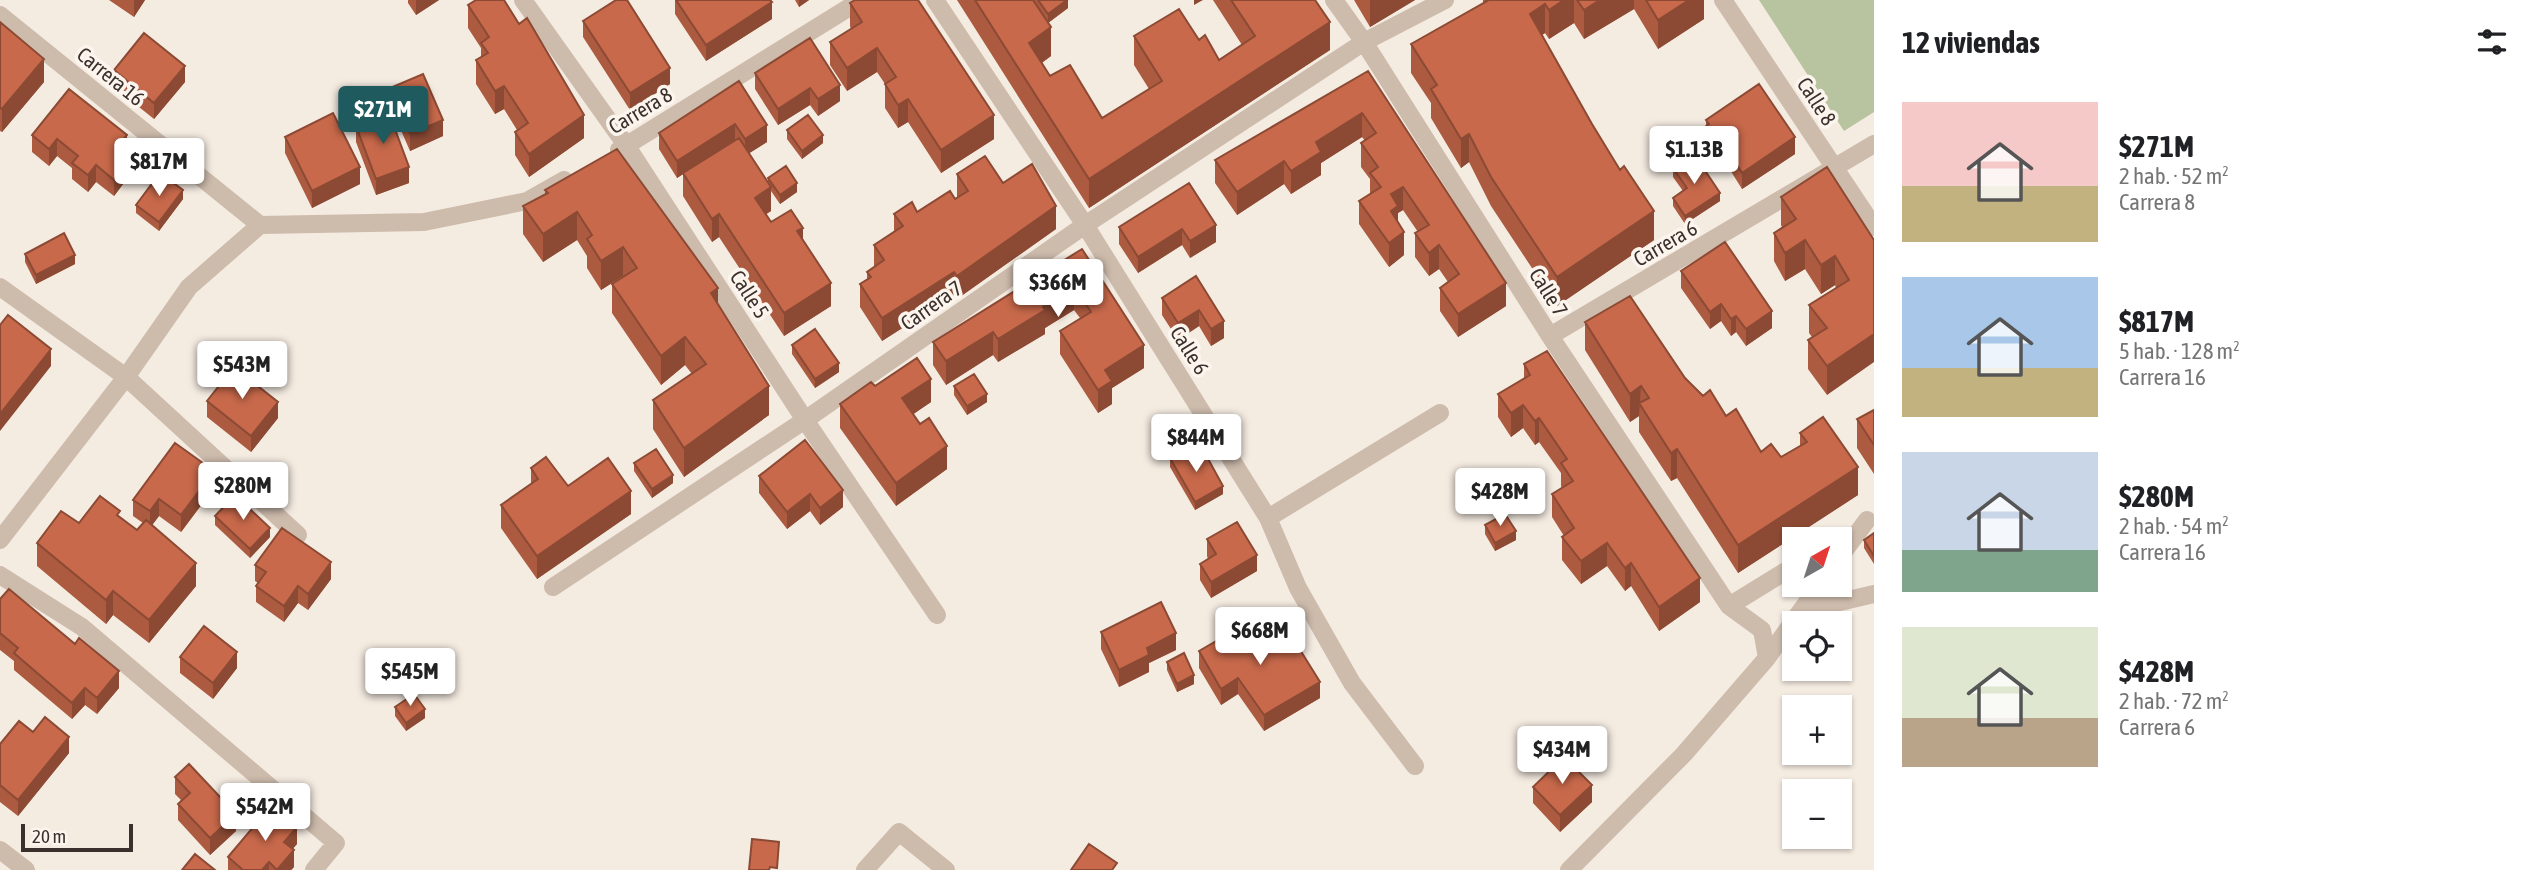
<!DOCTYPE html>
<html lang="es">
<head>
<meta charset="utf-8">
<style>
	:root { --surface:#fff; --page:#f6f6f6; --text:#202124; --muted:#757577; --accent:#1f5a5e }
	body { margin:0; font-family:"Asap Condensed",sans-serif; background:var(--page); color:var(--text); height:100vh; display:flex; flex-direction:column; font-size:26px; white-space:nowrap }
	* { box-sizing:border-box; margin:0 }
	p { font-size:23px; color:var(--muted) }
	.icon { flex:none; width:38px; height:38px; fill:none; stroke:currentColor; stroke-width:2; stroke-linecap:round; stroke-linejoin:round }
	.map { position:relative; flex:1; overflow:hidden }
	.side { display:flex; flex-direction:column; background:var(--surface); width:665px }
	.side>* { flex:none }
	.needle { width:46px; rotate:39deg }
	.buttons { position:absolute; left:1782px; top:527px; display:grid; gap:14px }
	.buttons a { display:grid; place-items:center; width:70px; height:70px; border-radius:0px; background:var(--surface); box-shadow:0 2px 5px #0004; font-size:35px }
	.scale { position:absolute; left:21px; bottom:18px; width:112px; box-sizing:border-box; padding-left:7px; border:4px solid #3b302b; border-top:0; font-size:19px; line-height:24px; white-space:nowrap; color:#3b302b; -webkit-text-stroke:5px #fbf5ee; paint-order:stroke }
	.price { position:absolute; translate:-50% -60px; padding:0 16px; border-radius:7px; background:#fff; color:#222; font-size:23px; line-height:46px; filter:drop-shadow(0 2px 4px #0008) }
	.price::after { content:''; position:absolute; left:50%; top:42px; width:21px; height:16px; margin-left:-10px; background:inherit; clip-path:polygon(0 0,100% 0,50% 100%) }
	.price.on { background:var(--accent); color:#fff }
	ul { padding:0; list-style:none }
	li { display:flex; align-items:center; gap:21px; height:175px; padding:0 28px }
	li span { display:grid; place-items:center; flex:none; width:196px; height:140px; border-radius:0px; color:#555 }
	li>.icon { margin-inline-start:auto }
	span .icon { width:84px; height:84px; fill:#fffc; stroke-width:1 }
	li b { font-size:30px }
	h2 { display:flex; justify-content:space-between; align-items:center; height:84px; padding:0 28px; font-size:30px }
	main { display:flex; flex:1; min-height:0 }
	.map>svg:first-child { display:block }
	.green { fill:#b8c4a0 }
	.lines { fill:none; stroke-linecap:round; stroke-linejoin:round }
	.minor { stroke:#cdbbac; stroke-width:18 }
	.wall { fill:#ac5a40 }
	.shaded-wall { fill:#8c4a34 }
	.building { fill:#c8694b; stroke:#8c4a34; stroke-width:2 }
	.labels { text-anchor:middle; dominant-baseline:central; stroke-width:7; stroke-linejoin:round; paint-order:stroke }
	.street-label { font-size:21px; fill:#3b302b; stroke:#fbf5ee }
</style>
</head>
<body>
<main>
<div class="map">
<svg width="1874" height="870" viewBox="0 0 1874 870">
	<rect width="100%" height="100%" fill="#f4ebe1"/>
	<!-- green -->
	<path class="green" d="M1759,0H1874V112L1844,131Z"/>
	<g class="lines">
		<!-- minor -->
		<path class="minor" d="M523,0L626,145L805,420L937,615
			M935,0L1085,225L1268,518L1298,588L1352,683L1415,766
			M1334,0L1364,42L1550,336L1729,606L1762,630L1767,658L1684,754L1569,870
			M1723,0L1874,227
			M0,15L260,225
			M619,150L861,0
			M260,225L424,222L527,201L564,180
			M0,287L126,377L298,535
			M1550,336L1874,144
			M1268,518L1440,413
			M0,540L126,377L189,287L260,225
			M1839,558L1867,520
			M0,575L82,627L336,843L314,870
			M553,587L805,420L1085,225L1364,42L1445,0
			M1729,606L1794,566
			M1801,611L1874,594
			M1767,658L1820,584
			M0,850L26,870
			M865,870L899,832L946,870"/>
	</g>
	<!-- wall -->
	<path class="wall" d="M109,0H145L134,17Z
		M408,0H439L416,15L408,3Z
		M675,0H770L772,19L706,61L675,14Z
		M795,0H809L799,7Z
		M957,0H1068V8L1048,23L1051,56L1042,63L1050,76L1102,118L1149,89L1134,65V36L1199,40L1219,60L1242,45L1213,0H1315L1330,50L1089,208Z
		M1354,0H1415L1370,27Z
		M1483,0H1704V19L1658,49L1634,9L1584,39L1574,23L1549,39L1545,33L1542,35L1654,240L1557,306L1491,206L1469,162L1461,168L1431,118V103L1411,73V44L1483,3Z
		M850,3L994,139L941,173L908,122L898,128L885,108V84L877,72L847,91L830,65V42L851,29L850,26Z
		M468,5L584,138L529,177L515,155V132L517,130L504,109L495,114L476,84V60L481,57V48L468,28Z
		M583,21L670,84L630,110L583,37Z
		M0,22L44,82L2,132L0,131Z
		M810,38L840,101L818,116L810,105L778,125L755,89V73Z
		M114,70L185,82L154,119L114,87Z
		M1368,71L1506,306L1458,337L1440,311V288L1448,282L1439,269L1429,276L1415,257V233L1418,232L1403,210L1398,213V223L1404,255L1389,267L1359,224V201L1370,194V179L1361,167V143L1365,141L1362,137L1321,163V175L1291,194L1284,184L1237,215L1215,183V160Z
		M739,81L767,142L749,153L768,182V178L797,192L780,204L771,191V211L766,214L771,222L803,239L831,306L784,336L719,237L712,242L683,196V174L677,178L659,149V133Z
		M390,88L443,136L410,151L390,105Z
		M1706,120L1795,154L1742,189L1727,165L1719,170L1715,164L1705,170L1693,152V136L1706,127Z
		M356,126L409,183L376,195L356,142Z
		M787,130L823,143L802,159L787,139Z
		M32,135L127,152L125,154L130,175L114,196L96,182L88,192L72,179V168L57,156L49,166L32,152Z
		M285,137L360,184L312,208L285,153Z
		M1673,168L1720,201L1685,224L1673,206V198L1683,191L1673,177Z
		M957,174L1003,183L1056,229L957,299L954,295L882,341L860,307V284L867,279V272L874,267V245L894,231V214L917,212L957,198Z
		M1189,183L1216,242L1190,258L1182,245L1138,273L1119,244V227Z
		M545,190L718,304L769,415L684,477L653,429V400L692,374L685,365L661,385L612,313V284L624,277L623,276L601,290L587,268V256L577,240L543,262L523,234V206L545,194Z
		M1781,197L1874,240L1827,395L1808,369V340L1812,337L1809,333V305L1836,288L1835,285L1821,294L1805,269L1785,281L1774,261V233L1782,227L1781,225Z
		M183,199L159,231L136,213V205Z
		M1082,249L1144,368L1112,388V404L1098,413L1060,354V331L1080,318L1074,310L1045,328V334L998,362L993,355L946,385L933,365V342Z
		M25,254L75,264L36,284L25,262Z
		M1681,271L1772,328L1746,346L1736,332L1731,336L1721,321L1710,329L1681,288Z
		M1196,276L1224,338L1211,346L1199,326L1178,340L1162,315V298Z
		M1585,322L1685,378L1726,416L1761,452L1781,457L1800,447V433L1858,495L1738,573L1677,478L1671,481L1639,432V416L1630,422L1585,350Z
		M792,345L839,372L815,388L792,354Z
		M1524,364L1700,602L1659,631L1631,586L1625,591L1607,566L1581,584L1562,560V537L1564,536L1552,517V494L1562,488L1561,486V473L1539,442L1535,445L1523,428L1511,437L1498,417V394L1524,379Z
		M875,386L931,402L913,414L947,469L896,506L840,428V404Z
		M954,386L987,402L967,415L954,395Z
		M207,401L278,418L251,452L207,417Z
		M1874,410V474L1857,448V419Z
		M1170,458L1199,462L1223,494L1195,510L1170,467Z
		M634,463L673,483L652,498L634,471Z
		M531,468L568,486L631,514L537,579L501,528V505L531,484Z
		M759,476L843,507L820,525L810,511L787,529L759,493Z
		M214,488L181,532L159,516L152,525L196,586L149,643L113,615L106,624L37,566V543L79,523L120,517L137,530L143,523L133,516V500Z
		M215,516L270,537L250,558L215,525Z
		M1485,525L1516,540L1495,551L1485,534Z
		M1874,533V564L1864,548V540Z
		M1207,539L1257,571L1211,598L1200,580V564L1208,559L1207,556Z
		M255,565L331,579L308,610L298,603L284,622L256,602V586L258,583L255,581Z
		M0,599L119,688L97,714L85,705L72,719L14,670V661L0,650Z
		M1101,632L1176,650L1149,663V672L1119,687L1101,649Z
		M1199,651L1274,652L1320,698L1264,731L1238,694L1221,705L1199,668Z
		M180,657L237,668L213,699L180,673Z
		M1167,662L1194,684L1177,692L1167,670Z
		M395,707L425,718L406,731L395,716Z
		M0,744L69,753L18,816L0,802Z
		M175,777L236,831L210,855L178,820V804L181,800L175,794Z
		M1533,787L1592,802L1560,832L1533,803Z
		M297,844L292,849L294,867L291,870H228V857Z"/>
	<!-- shaded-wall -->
	<path class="shaded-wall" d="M134,0H145L134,17Z
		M416,0H439L416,15Z
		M799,0H809L799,7Z
		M1068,0V8L1048,23V14Z
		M1194,0H1203L1194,5Z
		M1370,0H1415L1370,27Z
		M1564,0H1574V23L1549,39V10Z
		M1600,0H1634V9L1584,39V10Z
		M1689,0H1704V19L1658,49V20Z
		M772,2V19L706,61V45Z
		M1545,4V33L1530,43V14Z
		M1330,22V50L1089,208V179Z
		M1051,27V56L1029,71V43Z
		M877,48V72L847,91V68Z
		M44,59V82L2,132V109Z
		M185,66V82L154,119V103Z
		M670,68V84L630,110V93Z
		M840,85V101L818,116V99Z
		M504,86V109L495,114V91Z
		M810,88V105L778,125V109Z
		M908,99V122L898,128V105Z
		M1362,113V137L1321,163V175L1291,194V171L1316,142Z
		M584,115V138L529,177V154Z
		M994,115V139L941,173V150Z
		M443,120V136L410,151V134Z
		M735,124V141L677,178V161Z
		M767,125V142L745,156V139Z
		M1469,134V162L1461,168V139Z
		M127,135V152L116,164V148Z
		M823,135V143L802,159V151Z
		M1795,137V154L1742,189V173Z
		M57,139V156L49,166V149Z
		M1715,147V164L1705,170V153Z
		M1727,149V165L1719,170V154Z
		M130,159V175L114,196V180Z
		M1284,161V184L1237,215V192Z
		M96,165V182L88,192V175Z
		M360,167V184L312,208V191Z
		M409,167V183L376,195V179Z
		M797,183V192L780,204V195Z
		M771,187V211L755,221V198Z
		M1403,187V210L1398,213V229L1391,234V194Z
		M183,190V199L159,231V222Z
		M1720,193V201L1685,224V216Z
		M1056,206V229L957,299V276Z
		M1654,211V240L1557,306V277Z
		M577,212V240L543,262V234Z
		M719,214V237L712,242V219Z
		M1216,225V242L1190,258V241Z
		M803,228V252L797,231Z
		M1182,229V245L1138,273V257Z
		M1404,232V255L1389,267V243Z
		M1805,240V269L1785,281V253Z
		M1439,245V269L1429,276V253Z
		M623,247V276L601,290V261Z
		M75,255V264L36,284V275Z
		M1835,256V285L1821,294V265Z
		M954,272V295L882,341V318Z
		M831,283V306L784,336V313Z
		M1506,283V306L1458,337V314Z
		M1074,286V310L1045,328V334L998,362V339L1043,307Z
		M718,288V316L711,293Z
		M1721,304V321L1710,329V312Z
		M1199,310V326L1178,340V323Z
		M1772,311V328L1746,346V329Z
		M1736,316V332L1731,336V319Z
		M1224,321V338L1211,346V329Z
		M993,332V355L946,385V361Z
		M1874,334V362L1827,395V366Z
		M685,337V365L661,385V356Z
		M1144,345V368L1112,388V404L1098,413V390L1105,370Z
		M51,349V366L0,431V414Z
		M839,363V372L815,388V379Z
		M931,379V402L902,422V398Z
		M769,386V415L684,477V448Z
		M1641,386L1639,416L1630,422V394Z
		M987,394V402L967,415V406Z
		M278,402V418L251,452V436Z
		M1523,405V428L1511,437V413Z
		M1539,418V442L1535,445V421Z
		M947,446V469L896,506V483Z
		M1677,449V478L1671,481V453Z
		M1858,467V495L1738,573V545Z
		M214,471V488L181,532V515Z
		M673,475V483L652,498V489Z
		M1223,486V494L1195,510V502Z
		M843,490V507L820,525V508Z
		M631,491V514L537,579V556Z
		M810,494V511L787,529V512Z
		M159,499V516L150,528V511Z
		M270,528V537L250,558V549Z
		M1516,531V540L1495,551V543Z
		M1607,543V566L1581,584V561Z
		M1257,555V571L1211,598V582Z
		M331,562V579L308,610V594Z
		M196,563V586L149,643V620Z
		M1631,563V586L1625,591V568Z
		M1700,578V602L1659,631V607Z
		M298,586V603L284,622V606Z
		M113,591V615L106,624V600Z
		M1176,633V650L1149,663V672L1119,687V670L1147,648Z
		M237,652V668L213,699V683Z
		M119,671V688L97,714V698Z
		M1194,675V684L1177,692V684Z
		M1238,678V694L1221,705V689Z
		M1320,682V698L1264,731V715Z
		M85,688V705L72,719V703Z
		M425,709V718L406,731V723Z
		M69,737V753L18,816V800Z
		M1592,785V802L1560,832V815Z
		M236,814V831L210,855V838Z
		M297,827V844L284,859V842Z
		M294,850V867L291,870H277Z
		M269,862V870H262Z"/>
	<!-- building -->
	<path class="building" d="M476,0H504L519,24L527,18L584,115L529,154L515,132L528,123L504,86L495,91L476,60L488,53L481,43L489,37L468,5Z
		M616,0H627L670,68L630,93L583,21Z
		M676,0H770L772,2L706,45Z
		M855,0H918L994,115L941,150L908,99L898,105L885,84L896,77L877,48L847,68L830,42L862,22L850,3Z
		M975,0H1033L1051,27L1029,43L1050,76L1070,65L1102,118L1162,81L1134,36L1179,9L1199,40L1205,35L1219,60L1255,36L1231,0H1315L1330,22L1089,179Z
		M1038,0H1067L1048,14Z
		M1486,0H1564L1549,10L1545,4L1530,14L1592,124L1620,170L1624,166L1654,211L1557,277L1491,177L1469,134L1461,139L1431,89L1437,85L1411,44L1487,1Z
		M1577,0H1600L1584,10Z
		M1646,0H1689L1658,20Z
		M0,22L44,59L2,109L0,108Z
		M144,33L185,66L154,103L114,70Z
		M810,38L840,85L818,99L810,88L778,109L755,73Z
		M1368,71L1506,283L1458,314L1440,288L1459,274L1439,245L1429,253L1415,233L1429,225L1403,187L1391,194L1398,206L1391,211L1404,232L1389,243L1359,201L1381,187L1370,173L1378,167L1361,143L1376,133L1362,113L1316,142L1321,152L1291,171L1284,161L1237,192L1215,160Z
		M423,74L443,120L410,134L390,88Z
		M739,81L767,125L745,139L735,124L677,161L659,133Z
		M1759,84L1795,137L1742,173L1727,149L1719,154L1715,147L1705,153L1693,136L1709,124L1706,120Z
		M69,89L127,135L116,148L130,159L114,180L96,165L88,175L72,163L78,156L57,139L49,149L32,135Z
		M333,113L360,167L312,191L285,137Z
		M389,113L409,167L376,179L356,126Z
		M808,115L823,135L802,151L787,130Z
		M739,138L771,187L755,198L771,222L791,210L803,228L797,231L831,283L784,313L719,214L712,219L683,173Z
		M617,149L718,288L711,293L769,386L684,448L653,400L706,364L685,337L661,356L612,284L637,268L623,247L601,261L587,239L592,235L577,212L543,234L523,206L548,193L545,190Z
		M1694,154L1720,193L1685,216L1673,198L1687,188L1673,168Z
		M985,156L1003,183L1032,164L1056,206L957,276L954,272L882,318L860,284L871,277L867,272L884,260L874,245L903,226L894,214L912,202L917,212L950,191L955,199L968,191L957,174Z
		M786,166L797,183L780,195L768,178Z
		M1827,167L1874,240V334L1827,366L1808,340L1827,328L1809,305L1849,280L1835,256L1821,265L1805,240L1785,253L1774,233L1796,219L1781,197Z
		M160,173L183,190L159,222L136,205Z
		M1189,183L1216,225L1190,241L1182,229L1138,257L1119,227Z
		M64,233L75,255L36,275L25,254Z
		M1725,242L1772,311L1746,329L1736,316L1731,319L1721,304L1710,312L1681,271Z
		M1082,249L1144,345L1105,370L1112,381L1098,390L1060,331L1091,312L1074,286L1043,307L1045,310L998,339L993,332L946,361L933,342Z
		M1196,276L1224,321L1211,329L1199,310L1178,323L1162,298Z
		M1630,296L1685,378L1703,396L1710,390L1726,416L1736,409L1761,452L1771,444L1781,457L1807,442L1800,433L1823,417L1858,467L1738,545L1677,449L1671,453L1639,403L1649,398L1641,386L1630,394L1585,322Z
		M8,315L51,349L0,414V325Z
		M815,329L839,363L815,379L792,345Z
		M1547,351L1700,578L1659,607L1631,563L1625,568L1607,543L1581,561L1562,537L1574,528L1552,494L1573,481L1561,463L1567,459L1539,418L1535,421L1523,405L1511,413L1498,394L1530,375L1524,364Z
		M917,358L931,379L902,398L920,424L929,418L947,446L896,483L840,404L871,382L875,386Z
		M234,367L278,402L251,436L207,401Z
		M974,374L987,394L967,406L954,386Z
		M1874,410V445L1857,419Z
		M805,440L843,490L820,508L810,494L787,512L759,476Z
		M175,443L214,471L181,515L159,499L150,511L133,500Z
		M1191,446L1199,462L1207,457L1223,486L1195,502L1170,458Z
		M656,449L673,475L652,489L634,463Z
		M546,457L568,486L608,458L631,491L537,556L501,505L538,479L531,468Z
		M235,495L270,528L250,549L215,516Z
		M100,496L120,511L117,515L137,530L146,520L196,563L149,620L113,591L106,600L37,543L61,511L79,523Z
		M1505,514L1516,531L1495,543L1485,525Z
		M1237,522L1257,555L1211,582L1200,564L1216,554L1207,539Z
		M282,528L331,562L308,594L298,586L284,606L256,586L266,572L255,565Z
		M1874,533V556L1864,540Z
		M9,589L75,644L79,638L119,671L97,698L85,688L72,703L14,653L18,648L0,633V599Z
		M1161,602L1176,633L1147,648L1149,655L1119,670L1101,632Z
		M1254,619L1274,652L1294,640L1320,682L1264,715L1238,678L1221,689L1199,651Z
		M204,626L237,652L213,683L180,657Z
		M1184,653L1194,675L1177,684L1167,662Z
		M414,694L425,709L406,723L395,707Z
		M45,717L69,737L18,800L0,785V744L19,721L33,732Z
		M1564,757L1592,785L1560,815L1533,787Z
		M189,764L236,814L210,838L178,804L190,793L175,777Z
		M271,806L297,827L284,842L294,850L277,870L269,862L262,870H243L228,857Z
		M752,839L779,842L777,868L770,867L769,870H749Z
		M1089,844L1117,863L1112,870H1071Z
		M195,854L215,870H182Z"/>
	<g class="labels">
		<!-- street labels -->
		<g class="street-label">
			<text transform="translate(111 76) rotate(39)">Carrera 16</text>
			<text transform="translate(1817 101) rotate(57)">Calle 8</text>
			<text transform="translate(640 110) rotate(-31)">Carrera 8</text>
			<text transform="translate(1665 243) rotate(-30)">Carrera 6</text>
			<text transform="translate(1549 292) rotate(58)">Calle 7</text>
			<text transform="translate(750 294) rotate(57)">Calle 5</text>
			<text transform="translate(931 305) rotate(-35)">Carrera 7</text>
			<text transform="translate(1190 350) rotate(58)">Calle 6</text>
		</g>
	</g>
</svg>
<div class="buttons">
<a><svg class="needle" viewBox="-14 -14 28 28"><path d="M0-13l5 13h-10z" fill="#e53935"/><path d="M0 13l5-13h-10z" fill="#757577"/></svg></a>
<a><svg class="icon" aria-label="locate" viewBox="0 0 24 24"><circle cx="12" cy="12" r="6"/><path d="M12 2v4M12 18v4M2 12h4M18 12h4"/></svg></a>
<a>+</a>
<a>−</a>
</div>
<div class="scale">20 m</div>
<b class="price on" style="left:383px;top:146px">$271M</b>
<b class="price" style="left:1694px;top:186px">$1.13B</b>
<b class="price" style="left:159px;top:198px">$817M</b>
<b class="price" style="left:1058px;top:319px">$366M</b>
<b class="price" style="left:242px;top:401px">$543M</b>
<b class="price" style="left:1196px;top:474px">$844M</b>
<b class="price" style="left:243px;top:522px">$280M</b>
<b class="price" style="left:1500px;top:528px">$428M</b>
<b class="price" style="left:1260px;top:667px">$668M</b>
<b class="price" style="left:410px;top:708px">$545M</b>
<b class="price" style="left:1562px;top:786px">$434M</b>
<b class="price" style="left:265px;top:843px">$542M</b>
</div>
<section class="side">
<h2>12 viviendas<svg class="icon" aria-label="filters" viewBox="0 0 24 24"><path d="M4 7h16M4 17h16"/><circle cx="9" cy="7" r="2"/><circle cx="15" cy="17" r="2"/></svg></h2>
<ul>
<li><span style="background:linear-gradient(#f6c9c9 60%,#c2b280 0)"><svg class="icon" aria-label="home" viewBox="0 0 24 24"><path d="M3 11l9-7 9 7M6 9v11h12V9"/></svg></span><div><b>$271M</b><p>2 hab. · 52 m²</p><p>Carrera 8</p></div></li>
<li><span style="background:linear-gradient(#a9c7e8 65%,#c2b280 0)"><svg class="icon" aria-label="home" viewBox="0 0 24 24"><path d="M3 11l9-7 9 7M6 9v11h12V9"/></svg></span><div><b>$817M</b><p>5 hab. · 128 m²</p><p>Carrera 16</p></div></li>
<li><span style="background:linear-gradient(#c9d6e8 70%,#7fa58c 0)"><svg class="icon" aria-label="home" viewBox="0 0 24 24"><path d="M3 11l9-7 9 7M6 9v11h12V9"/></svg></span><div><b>$280M</b><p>2 hab. · 54 m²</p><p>Carrera 16</p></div></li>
<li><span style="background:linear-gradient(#dfe7d0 65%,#b9a48a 0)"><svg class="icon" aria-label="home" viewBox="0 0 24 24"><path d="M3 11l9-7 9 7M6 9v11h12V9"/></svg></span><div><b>$428M</b><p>2 hab. · 72 m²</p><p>Carrera 6</p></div></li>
</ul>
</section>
</main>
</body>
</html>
